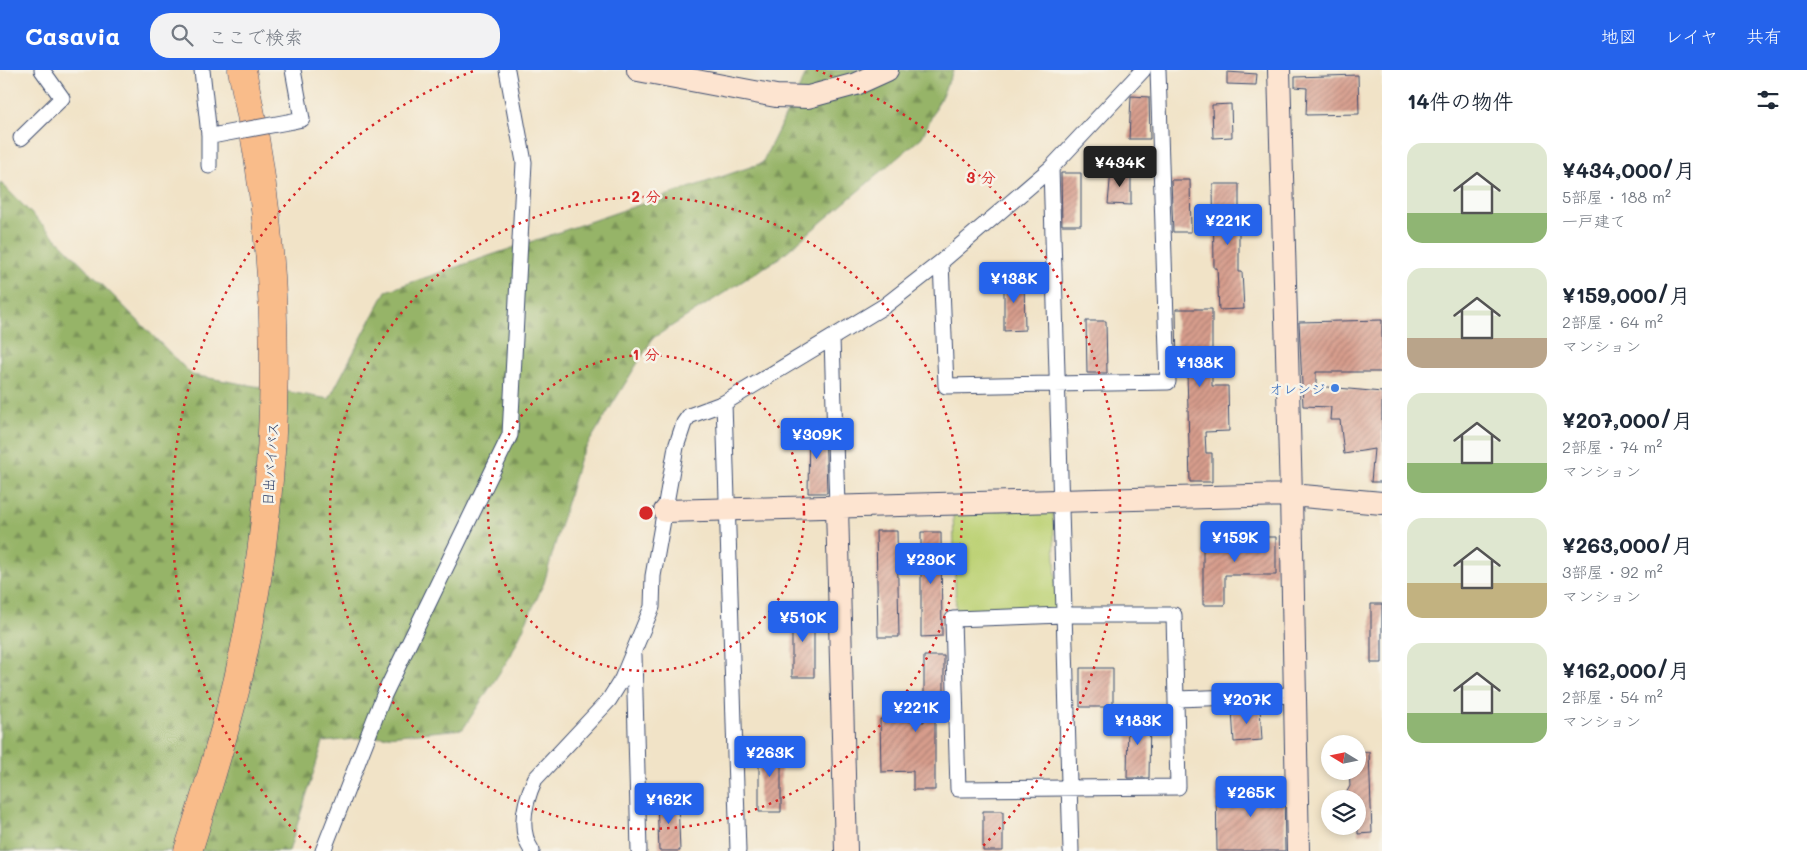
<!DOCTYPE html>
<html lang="ja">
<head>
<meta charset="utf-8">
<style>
	:root { --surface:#fff; --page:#f2f2f3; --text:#1f2937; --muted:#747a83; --accent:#2563eb }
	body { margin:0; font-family:Mali,"Klee One",sans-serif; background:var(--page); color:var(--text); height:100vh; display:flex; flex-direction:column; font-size:19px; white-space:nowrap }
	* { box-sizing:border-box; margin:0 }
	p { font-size:16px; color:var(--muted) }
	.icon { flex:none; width:28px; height:28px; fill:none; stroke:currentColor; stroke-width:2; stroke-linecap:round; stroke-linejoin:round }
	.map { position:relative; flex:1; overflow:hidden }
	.drawer { display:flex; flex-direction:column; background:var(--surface); width:425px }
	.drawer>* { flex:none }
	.needle { width:32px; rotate:280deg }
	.controls { position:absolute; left:1321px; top:665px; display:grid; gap:10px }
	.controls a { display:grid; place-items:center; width:45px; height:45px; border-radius:50%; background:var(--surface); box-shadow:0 2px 8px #0003; font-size:25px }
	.price { position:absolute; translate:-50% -42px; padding:0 11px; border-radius:5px; background:var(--accent); color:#fff; font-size:16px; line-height:32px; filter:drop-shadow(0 1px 2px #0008) }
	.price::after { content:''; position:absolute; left:50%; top:30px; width:15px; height:11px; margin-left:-8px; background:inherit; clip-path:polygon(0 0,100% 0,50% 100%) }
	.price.active { background:#222; color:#fff }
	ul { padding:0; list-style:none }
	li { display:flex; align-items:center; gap:15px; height:125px; padding:0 25px }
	li span { display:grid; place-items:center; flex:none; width:140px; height:100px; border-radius:15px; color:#555 }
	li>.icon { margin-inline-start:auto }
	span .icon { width:60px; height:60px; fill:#fffc; stroke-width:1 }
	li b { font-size:21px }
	h2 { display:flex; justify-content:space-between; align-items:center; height:60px; padding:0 25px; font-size:21px }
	header { display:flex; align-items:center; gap:30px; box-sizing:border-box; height:70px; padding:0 25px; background:var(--accent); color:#fff }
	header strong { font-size:24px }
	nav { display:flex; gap:28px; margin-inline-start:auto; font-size:18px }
	.search { width:350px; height:45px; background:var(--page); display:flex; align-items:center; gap:12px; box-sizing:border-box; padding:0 18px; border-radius:20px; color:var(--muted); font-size:19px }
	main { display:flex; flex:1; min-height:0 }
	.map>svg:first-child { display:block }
	.forest { fill:url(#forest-firs); stroke:#587262 }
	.park { fill:#bdd276; stroke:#6c806a }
	.building { fill:url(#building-hatch) }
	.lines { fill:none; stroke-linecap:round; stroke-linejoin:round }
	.street-casing { stroke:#3b4a6e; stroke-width:17 }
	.secondary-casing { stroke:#3b4a6e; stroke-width:24 }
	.highway-casing { stroke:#3b4a6e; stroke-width:29 }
	.street { stroke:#fff; stroke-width:15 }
	.secondary { stroke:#fde4d0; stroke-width:22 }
	.highway { stroke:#f9bc8a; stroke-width:28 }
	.street-bridge-casing { stroke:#3b4a6e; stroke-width:17; stroke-linecap:butt }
	.street-bridge { stroke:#fff; stroke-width:15 }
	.ring { fill:none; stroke:#d62828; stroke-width:2.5; stroke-dasharray:2.5 5 }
	.shop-dot { fill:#3f7fe0; stroke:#f7f3e8; stroke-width:2 }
	.labels { text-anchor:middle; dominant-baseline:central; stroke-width:5; stroke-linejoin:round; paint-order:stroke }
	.shop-label { font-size:14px; fill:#366cbe; stroke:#f7f3e8; text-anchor:end }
	.street-label { font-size:14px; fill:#1b2f5e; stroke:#f7f3e8 }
	.centre { fill:#d62828; stroke:#f7f3e8; stroke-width:2.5 }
	.ring-label { font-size:15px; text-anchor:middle; font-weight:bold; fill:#d62828; stroke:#f7f3e8; stroke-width:5; stroke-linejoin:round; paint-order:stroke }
</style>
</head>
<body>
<header>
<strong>Casavia</strong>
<div class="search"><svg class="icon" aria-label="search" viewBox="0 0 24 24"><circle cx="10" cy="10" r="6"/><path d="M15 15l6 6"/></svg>ここで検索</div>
<nav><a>地図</a><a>レイヤ</a><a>共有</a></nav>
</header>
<main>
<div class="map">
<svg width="1382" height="781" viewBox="0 0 1382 781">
	<defs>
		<pattern id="forest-firs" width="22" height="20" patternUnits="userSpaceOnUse" patternTransform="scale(1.25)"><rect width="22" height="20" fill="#96b467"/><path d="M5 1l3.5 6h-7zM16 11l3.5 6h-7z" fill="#7a9358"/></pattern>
		<pattern id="building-hatch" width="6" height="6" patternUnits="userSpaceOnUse" patternTransform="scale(1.25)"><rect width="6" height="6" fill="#d79d8c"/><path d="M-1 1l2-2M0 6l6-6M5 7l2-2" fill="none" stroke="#ae8076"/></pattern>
	</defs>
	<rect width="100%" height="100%" fill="#f7f3e8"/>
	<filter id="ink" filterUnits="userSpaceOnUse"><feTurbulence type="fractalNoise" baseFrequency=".02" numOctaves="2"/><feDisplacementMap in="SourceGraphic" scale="10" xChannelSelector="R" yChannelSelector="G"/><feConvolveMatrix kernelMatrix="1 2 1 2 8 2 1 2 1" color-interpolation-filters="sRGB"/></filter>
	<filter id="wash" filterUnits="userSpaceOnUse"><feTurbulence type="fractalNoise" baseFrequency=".0096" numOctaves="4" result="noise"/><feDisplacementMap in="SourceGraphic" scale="20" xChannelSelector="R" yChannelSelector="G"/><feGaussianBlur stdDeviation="1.12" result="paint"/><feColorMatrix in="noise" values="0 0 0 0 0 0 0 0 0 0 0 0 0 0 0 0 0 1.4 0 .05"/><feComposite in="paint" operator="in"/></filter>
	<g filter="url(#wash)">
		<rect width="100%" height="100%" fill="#f1e3c7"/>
		<!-- forest -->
		<path class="forest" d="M808,0H954L922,67L779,188L653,268L580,387L544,513L511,585L463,659L323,672L289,781H0V112L192,305L329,329L386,221L762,93Z"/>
		<!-- park -->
		<path class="park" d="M1053,438L1057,539L956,544L953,442Z"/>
		<g id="blocks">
			<!-- building -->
			<path class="building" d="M1227,2L1257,4L1256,15L1227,14Z
				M1358,5L1359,44L1306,45L1307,18L1295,17V7Z
				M1131,26L1149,27L1150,69H1129Z
				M1231,34L1232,67L1213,68L1212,35Z
				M1111,100H1131V135L1108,134Z
				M1061,103H1081V155H1062Z
				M1171,110H1190L1191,162H1173Z
				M1213,114H1239V202H1242L1244,239L1219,240L1217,198H1214Z
				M1004,208H1024L1025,260L1004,261Z
				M1176,239H1212V316H1228L1229,361L1205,362L1206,383H1212V412H1190L1187,303L1177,304Z
				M1382,250V302H1316V316L1382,322V412H1371L1374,379L1344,384L1340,350H1330L1331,337L1303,336L1299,252Z
				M1086,251H1106L1107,303H1087Z
				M809,355H825L827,423H808Z
				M876,461H897L899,567H878Z
				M921,462H941L942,566L921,567Z
				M1203,467H1276V505H1225V535H1203Z
				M1371,534H1382V593H1371Z
				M792,539H814V607H792Z
				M924,586H944V636H935V720H913V701L881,702L880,649L924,652Z
				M1080,598H1113V637H1080Z
				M1260,638L1262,670L1234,672L1232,640Z
				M1128,644H1150L1149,708H1127Z
				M759,674H781V742H759Z
				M1369,682L1372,763L1358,764V729H1343L1350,716L1349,701H1358V683Z
				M1284,715L1285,781H1217L1216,716Z
				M678,729L680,781H659L657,730Z
				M983,741H1003V781H983Z"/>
		</g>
	</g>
	<g filter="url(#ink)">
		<use href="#blocks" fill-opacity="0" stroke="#3b4a6e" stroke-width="1"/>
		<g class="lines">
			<!-- street casing -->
			<g class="street-casing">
				<path id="street" d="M202,0L209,65H217
					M293,51L302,49L293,0
					M209,65V96
					M21,68L62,28L42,0
					M1051,98L1071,781
					M941,192L946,316L1168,312L1158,0
					M832,268L837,437
					M724,333L738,781
					M1063,545H1174L1178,717L958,719L953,549Z
					M634,585L639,781
					M1177,629L1295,625
					M323,781L384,625L510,365L524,92L507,0
					M532,781C517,759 525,731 535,709L609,630L622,609L652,537L653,506L676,377L684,353L689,346L724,333L886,235L941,192L1051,98L1143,0"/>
			</g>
			<!-- secondary casing -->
			<g class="secondary-casing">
				<path id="secondary" d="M638,0L776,26L808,27L856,14L887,0
					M1279,0L1291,425L1298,781
					M837,437L846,781
					M665,441L1291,425L1382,433"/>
			</g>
			<!-- highway casing -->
			<g class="highway-casing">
				<path id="highway" d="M188,781C206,724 224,667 238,609C284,408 286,201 242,0"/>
			</g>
			<!-- street -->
			<use href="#street" class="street"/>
			<!-- secondary -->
			<use href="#secondary" class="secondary"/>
			<!-- highway -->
			<use href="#highway" class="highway"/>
			<!-- street-bridge casing -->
			<g class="street-bridge-casing">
				<path id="street-bridge" d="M217,65L293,51"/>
			</g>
			<!-- street-bridge -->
			<use href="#street-bridge" class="street-bridge"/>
		</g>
	</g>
	<!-- distance rings -->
	<g class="ring">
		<circle cx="646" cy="443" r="158"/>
		<circle cx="646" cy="443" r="316"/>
		<path d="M311 778A474 474 0 0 1 476 0M816 0A474 474 0 0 1 981 778"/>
	</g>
	<!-- markers -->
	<circle class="shop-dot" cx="1335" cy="318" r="5"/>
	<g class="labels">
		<!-- shop labels -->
		<g class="shop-label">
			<text x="1325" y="318">オレンジ</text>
		</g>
		<!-- street labels -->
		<g class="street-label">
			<text transform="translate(270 394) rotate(-86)">日出バイパス</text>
		</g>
	</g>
	<circle cx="646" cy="443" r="8" class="centre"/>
	<g class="ring-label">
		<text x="981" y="113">3 分</text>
		<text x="646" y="132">2 分</text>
		<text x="646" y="290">1 分</text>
	</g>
</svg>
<div class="controls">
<a><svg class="needle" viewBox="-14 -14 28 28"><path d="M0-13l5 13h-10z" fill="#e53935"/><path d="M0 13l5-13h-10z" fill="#747a83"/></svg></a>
<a><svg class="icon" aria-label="layers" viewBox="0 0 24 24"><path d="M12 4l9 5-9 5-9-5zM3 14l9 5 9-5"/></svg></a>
</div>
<b class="price active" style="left:1120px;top:118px">¥434K</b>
<b class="price" style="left:1228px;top:176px">¥221K</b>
<b class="price" style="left:1014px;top:234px">¥138K</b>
<b class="price" style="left:1200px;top:318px">¥138K</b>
<b class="price" style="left:817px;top:390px">¥309K</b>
<b class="price" style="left:1235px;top:493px">¥159K</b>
<b class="price" style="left:931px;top:515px">¥230K</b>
<b class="price" style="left:803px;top:573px">¥510K</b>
<b class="price" style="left:1247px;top:655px">¥207K</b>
<b class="price" style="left:916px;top:663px">¥221K</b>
<b class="price" style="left:1138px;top:676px">¥183K</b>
<b class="price" style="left:770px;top:708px">¥263K</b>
<b class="price" style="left:1251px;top:748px">¥265K</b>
<b class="price" style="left:669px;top:755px">¥162K</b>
</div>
<section class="drawer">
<h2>14件の物件<svg class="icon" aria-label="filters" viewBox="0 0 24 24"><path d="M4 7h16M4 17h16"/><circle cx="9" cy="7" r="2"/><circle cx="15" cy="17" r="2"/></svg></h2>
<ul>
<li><span style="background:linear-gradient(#dfe7d0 70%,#8fb573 0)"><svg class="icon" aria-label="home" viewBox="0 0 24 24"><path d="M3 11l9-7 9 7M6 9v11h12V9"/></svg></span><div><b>¥434,000/月</b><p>5部屋 · 188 m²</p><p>一戸建て</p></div></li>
<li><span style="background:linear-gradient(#dfe7d0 70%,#b9a48a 0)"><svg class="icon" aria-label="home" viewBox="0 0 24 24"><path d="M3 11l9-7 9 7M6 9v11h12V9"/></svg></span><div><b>¥159,000/月</b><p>2部屋 · 64 m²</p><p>マンション</p></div></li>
<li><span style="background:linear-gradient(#dfe7d0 70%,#8fb573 0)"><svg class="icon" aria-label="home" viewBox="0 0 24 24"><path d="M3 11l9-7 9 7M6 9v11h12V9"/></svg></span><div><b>¥207,000/月</b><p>2部屋 · 74 m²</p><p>マンション</p></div></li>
<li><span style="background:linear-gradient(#dfe7d0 65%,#c2b280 0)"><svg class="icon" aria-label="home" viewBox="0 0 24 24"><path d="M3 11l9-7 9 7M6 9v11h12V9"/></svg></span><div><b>¥263,000/月</b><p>3部屋 · 92 m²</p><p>マンション</p></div></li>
<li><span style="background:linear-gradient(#dfe7d0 70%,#8fb573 0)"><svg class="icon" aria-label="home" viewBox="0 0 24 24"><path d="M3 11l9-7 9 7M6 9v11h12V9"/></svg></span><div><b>¥162,000/月</b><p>2部屋 · 54 m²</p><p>マンション</p></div></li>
</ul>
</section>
</main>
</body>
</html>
